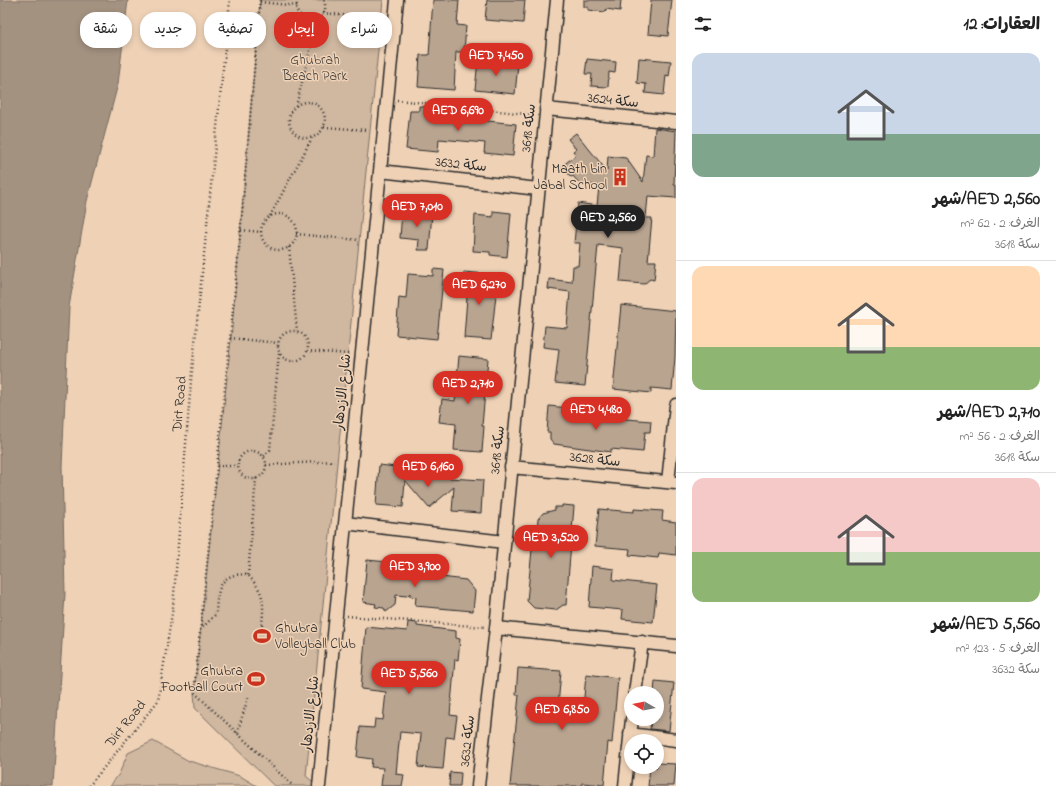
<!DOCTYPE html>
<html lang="ar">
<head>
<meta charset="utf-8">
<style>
	:root { --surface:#fff; --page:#f6f6f6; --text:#222; --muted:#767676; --line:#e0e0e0; --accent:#d93025 }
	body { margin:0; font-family:"Indie Flower","Playpen Sans Arabic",sans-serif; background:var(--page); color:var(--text); direction:rtl; height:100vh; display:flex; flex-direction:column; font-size:15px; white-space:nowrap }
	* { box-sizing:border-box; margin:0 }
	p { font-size:13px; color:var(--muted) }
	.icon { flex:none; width:22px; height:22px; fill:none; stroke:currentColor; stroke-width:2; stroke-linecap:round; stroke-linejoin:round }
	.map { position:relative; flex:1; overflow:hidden; direction:ltr }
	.panel { display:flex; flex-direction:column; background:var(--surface); width:380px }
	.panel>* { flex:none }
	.top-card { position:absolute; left:12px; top:12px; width:380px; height:36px; direction:rtl; display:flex; gap:8px }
	.needle { width:26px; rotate:279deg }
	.tools { position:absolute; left:624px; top:686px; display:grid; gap:8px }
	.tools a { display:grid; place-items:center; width:40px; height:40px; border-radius:50%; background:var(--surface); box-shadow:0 2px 6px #0003; font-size:20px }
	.price { position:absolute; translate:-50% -34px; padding:0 9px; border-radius:14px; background:var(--accent); color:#fff; font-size:13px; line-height:26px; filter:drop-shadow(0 1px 2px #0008) }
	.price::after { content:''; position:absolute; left:50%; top:24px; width:12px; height:9px; margin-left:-6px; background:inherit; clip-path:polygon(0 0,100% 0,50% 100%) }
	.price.selected { background:#222; color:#fff }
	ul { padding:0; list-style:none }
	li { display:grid; align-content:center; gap:8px; height:212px; padding:0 16px }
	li+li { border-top:1px solid var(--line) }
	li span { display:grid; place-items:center; height:124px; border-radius:12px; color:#555 }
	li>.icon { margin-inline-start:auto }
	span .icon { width:72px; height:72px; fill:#fffc; stroke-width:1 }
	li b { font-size:17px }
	h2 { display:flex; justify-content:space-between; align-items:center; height:48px; padding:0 16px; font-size:17px }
	.pill { padding:0 14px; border-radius:16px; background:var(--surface); box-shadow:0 2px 6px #0003; font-size:14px; line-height:36px }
	.pill.selected { background:var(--accent); color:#fff }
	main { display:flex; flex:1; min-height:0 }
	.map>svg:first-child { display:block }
	.green { fill:#cfb7a0; stroke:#7d7166 }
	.water { fill:#a49281; stroke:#74695f }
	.building { fill:#b9a490; stroke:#2b2b2b }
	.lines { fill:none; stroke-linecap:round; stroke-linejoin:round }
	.street-casing { stroke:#2b2b2b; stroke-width:15 }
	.path { stroke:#2b2b2b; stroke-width:2.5; stroke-dasharray:1 3; stroke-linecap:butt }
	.street { stroke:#efd2b6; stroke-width:12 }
	.labels { text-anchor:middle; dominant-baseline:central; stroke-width:3; stroke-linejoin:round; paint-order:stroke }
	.park-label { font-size:14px; fill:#44403d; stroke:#efd2b6 }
	.street-label { font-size:14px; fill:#2b2b2b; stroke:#efd2b6 }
	.poi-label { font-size:14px; fill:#2b2b2b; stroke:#efd2b6; text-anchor:end }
</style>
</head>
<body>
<main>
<section class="panel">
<h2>العقارات: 12<svg class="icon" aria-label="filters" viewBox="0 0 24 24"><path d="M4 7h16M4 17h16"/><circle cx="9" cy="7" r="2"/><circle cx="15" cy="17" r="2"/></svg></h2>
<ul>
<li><span style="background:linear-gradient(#c9d6e8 65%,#7fa58c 0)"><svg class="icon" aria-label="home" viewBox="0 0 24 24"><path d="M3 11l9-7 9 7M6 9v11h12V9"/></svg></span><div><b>AED 2,560/شهر</b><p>الغرف: 2 · 62 m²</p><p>سكة 3618</p></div></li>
<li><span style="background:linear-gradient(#ffd9b3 65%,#8fb573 0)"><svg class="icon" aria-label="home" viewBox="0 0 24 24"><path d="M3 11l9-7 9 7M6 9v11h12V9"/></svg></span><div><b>AED 2,710/شهر</b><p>الغرف: 2 · 56 m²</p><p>سكة 3618</p></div></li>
<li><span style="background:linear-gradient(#f6c9c9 60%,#8fb573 0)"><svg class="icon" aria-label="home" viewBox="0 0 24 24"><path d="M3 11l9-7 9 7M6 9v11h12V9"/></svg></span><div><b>AED 5,560/شهر</b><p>الغرف: 5 · 123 m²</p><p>سكة 3632</p></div></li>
</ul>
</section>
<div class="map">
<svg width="676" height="786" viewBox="0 0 676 786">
	<rect width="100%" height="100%" fill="#efd2b6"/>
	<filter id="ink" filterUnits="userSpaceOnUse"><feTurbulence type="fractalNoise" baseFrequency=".025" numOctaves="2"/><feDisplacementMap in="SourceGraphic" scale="8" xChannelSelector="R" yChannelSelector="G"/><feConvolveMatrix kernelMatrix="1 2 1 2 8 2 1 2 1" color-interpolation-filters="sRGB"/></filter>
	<g filter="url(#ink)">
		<!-- green -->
		<path class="green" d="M260,0H383L306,776L318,786H274L195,708L194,692L231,339Z
			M153,741L189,761L240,776L257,786H110L119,774L128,753Z"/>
		<!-- water -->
		<path class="water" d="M0,0H128L118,84L87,201L69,307L62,466L65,594L53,786H0Z"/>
		<!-- building -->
		<path class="building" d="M433,0H459L457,25L466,26L464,52H456L454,90L418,87L420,55H429Z
			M487,0H525L523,23L485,20Z
			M584,0H621L620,11L606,9L605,12L588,10V7H584Z
			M651,0H672L668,36L648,34Z
			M639,58L671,61L669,76L666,75L664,95L645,93L646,84L637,83Z
			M587,59L616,62L615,73L609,72L608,87L591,86L592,74H585Z
			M478,60L518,64L515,94L475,90Z
			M419,106L442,108L441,114L479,117V120L516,124L513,156L484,153L485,143L439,139L438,152L406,149L410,111H419Z
			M655,128L676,131L674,184H676V198L648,196L646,218H652L648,261H656L654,280L650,279L644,284L620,282L623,248L598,245L585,386L555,383L559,349L543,347L545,326L567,328L570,292L548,289L549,279L572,282L573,266H578L580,243H574L578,203L597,206L599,186L579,183L573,176L571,177L562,166L576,155L573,151L576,149L568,139L576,133L607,171L608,156L626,158L643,182L646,155L653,156Z
			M402,211L432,213L429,250H418L419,240L400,238Z
			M493,211L511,213L507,257L490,255V252L473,251L475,215L493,217Z
			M433,269L444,270L437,339L396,335L399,297L406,298L408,274L433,276Z
			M464,272L487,274L486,286H497L491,340L464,338L467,297L462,296Z
			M621,305L676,311L675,357L672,390L651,388V393L613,389Z
			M459,356L488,359L482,426H484L482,452L454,450L456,424L439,422L442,399L455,401Z
			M549,406L588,410V414L614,418L651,421L650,432H645L643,452L611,449V452L554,444L550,439V432H547Z
			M379,465L448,473V478L483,480L481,513L452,511L454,487L429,508L405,480L403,507L376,505Z
			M562,505L574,506L566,605H563L556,610L534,608L527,601L533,539H536L538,519L543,513L555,510V507H562Z
			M599,509L634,512V509L663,511L662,520L676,522V555L659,553L658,558L629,555L630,549L595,546Z
			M392,559L399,567L433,570V576L466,580L475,591L473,611L415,606L416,597L410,596V593L407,596L396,595L395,605L386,612L384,608L375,607L376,604L363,602L367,560L388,562Z
			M592,566L614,569L613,580L657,585L653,622L622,619L623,610L589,607Z
			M408,622L417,623V626L456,631V638L460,639L458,660L455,659L450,715L457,716L454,738L446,737L443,769L418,767L421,734L400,732L396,774L404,775L402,786H381L383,768L371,767L372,759L357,757L360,727L374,728L375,719L383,720L386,692L361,689L366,627L407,631Z
			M518,668L561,671L558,706L583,709L586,674L618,678L612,743L608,742L604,785L582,783V786H510L519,695H516Z
			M655,681L674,683L669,731L650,729L651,719H657V693H654Z
			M657,763L676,764L674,786H648L650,767H657Z
			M450,772L461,773L460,786H449Z"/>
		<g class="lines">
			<!-- street casing -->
			<g class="street-casing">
				<path id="street" d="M546,109L676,122
					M380,171L538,189
					M511,467L676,483
					M668,482L676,405
					M345,523L504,542
					M496,628L676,646
					M635,693L642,642
					M630,734L676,740
					M319,786L397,0
					M478,786L496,628L557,0
					M625,786L632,719"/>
			</g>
			<!-- path -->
			<path class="path" d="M260,0L239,249L194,692L293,786
				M298,0C288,25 333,28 324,0
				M260,2L297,6
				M323,13L381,19
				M397,100L536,115
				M289 120a18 18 0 1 1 36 0a18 18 0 1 1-36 0Z
				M296,106L318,18
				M324,127L367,130
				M261 232a18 18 0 1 1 36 0a18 18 0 1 1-36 0Z
				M270,216L312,138
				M241,230L261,232
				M296,234L358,240
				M289,247L297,331
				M278 346a15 15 0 1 1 30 0a15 15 0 1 1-30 0Z
				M230,338L278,343
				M307,351L349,354
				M238 465a14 14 0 1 1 28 0a14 14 0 1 1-28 0Z
				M264,456L270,450L279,353
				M266,465L334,461
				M217,466H237
				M248,575L256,478
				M347,616L485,627
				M200,630L216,614C217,590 220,571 248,575C265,594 264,601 262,625
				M237,733L249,695
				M89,786L158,701L173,607L191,381L230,0"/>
			<!-- street -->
			<use href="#street" class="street"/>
		</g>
	</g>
	<!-- icons -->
	<defs>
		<g id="building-bare" transform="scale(1.38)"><path d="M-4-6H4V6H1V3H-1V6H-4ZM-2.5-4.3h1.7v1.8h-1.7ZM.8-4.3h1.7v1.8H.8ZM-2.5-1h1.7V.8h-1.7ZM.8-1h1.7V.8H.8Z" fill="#c8321e" stroke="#efd2b6" stroke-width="2.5" paint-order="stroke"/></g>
		<g id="stadium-bare" transform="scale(1.38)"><path d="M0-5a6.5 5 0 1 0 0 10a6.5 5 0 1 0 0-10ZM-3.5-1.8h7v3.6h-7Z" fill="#c8321e" stroke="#efd2b6" stroke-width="2.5" paint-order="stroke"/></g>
	</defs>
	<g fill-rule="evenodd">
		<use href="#building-bare" x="620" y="177"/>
		<use href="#stadium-bare" x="262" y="636"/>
		<use href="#stadium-bare" x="256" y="679"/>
	</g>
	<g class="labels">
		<!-- park labels -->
		<g class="park-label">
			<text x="315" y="60">Ghubrah<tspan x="315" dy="16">Beach Park</tspan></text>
		</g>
		<!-- street labels -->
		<g class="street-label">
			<text transform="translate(613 101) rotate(6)">سكة 3624</text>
			<text transform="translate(529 128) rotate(-84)">سكة 3618</text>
			<text transform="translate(461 165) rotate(6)">سكة 3632</text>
			<text transform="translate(343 392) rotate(-84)">شارع الازدهار</text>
			<text transform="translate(180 404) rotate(-85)">Dirt Road</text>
			<text transform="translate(498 450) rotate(-84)">سكة 3618</text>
			<text transform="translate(595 460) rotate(6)">سكة 3628</text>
			<text transform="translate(311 714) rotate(-84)">شارع الازدهار</text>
			<text transform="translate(126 724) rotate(-51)">Dirt Road</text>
			<text transform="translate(468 741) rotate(-84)">سكة 3632</text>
		</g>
		<!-- poi labels -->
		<g class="poi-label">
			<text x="607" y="169">Maath bin<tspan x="607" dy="16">Jabal School</tspan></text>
			<text x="275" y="628" text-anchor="start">Ghubra<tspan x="275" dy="16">Volleyball Club</tspan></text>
			<text x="243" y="671">Ghubra<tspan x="243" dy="16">Football Court</tspan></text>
		</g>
	</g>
</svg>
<div class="tools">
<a><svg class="needle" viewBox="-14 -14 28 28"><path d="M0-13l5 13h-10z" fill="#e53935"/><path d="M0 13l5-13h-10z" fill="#767676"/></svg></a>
<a><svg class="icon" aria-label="locate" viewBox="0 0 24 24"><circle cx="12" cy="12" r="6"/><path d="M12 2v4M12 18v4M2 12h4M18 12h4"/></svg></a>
</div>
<b class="price" style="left:496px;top:77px">AED 7,450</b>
<b class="price" style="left:458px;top:132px">AED 6,690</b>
<b class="price" style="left:417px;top:228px">AED 7,010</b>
<b class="price selected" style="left:608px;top:239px">AED 2,560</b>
<b class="price" style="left:479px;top:306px">AED 6,270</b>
<b class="price" style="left:468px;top:405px">AED 2,710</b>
<b class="price" style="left:596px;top:431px">AED 4,480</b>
<b class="price" style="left:428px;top:488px">AED 6,160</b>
<b class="price" style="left:551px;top:559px">AED 3,520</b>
<b class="price" style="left:415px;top:588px">AED 3,900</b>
<b class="price" style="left:409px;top:695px">AED 5,560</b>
<b class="price" style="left:562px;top:731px">AED 6,850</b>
<div class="top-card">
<a class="pill">شراء</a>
<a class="pill selected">إيجار</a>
<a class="pill">تصفية</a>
<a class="pill">جديد</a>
<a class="pill">شقة</a>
</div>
</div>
</main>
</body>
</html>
